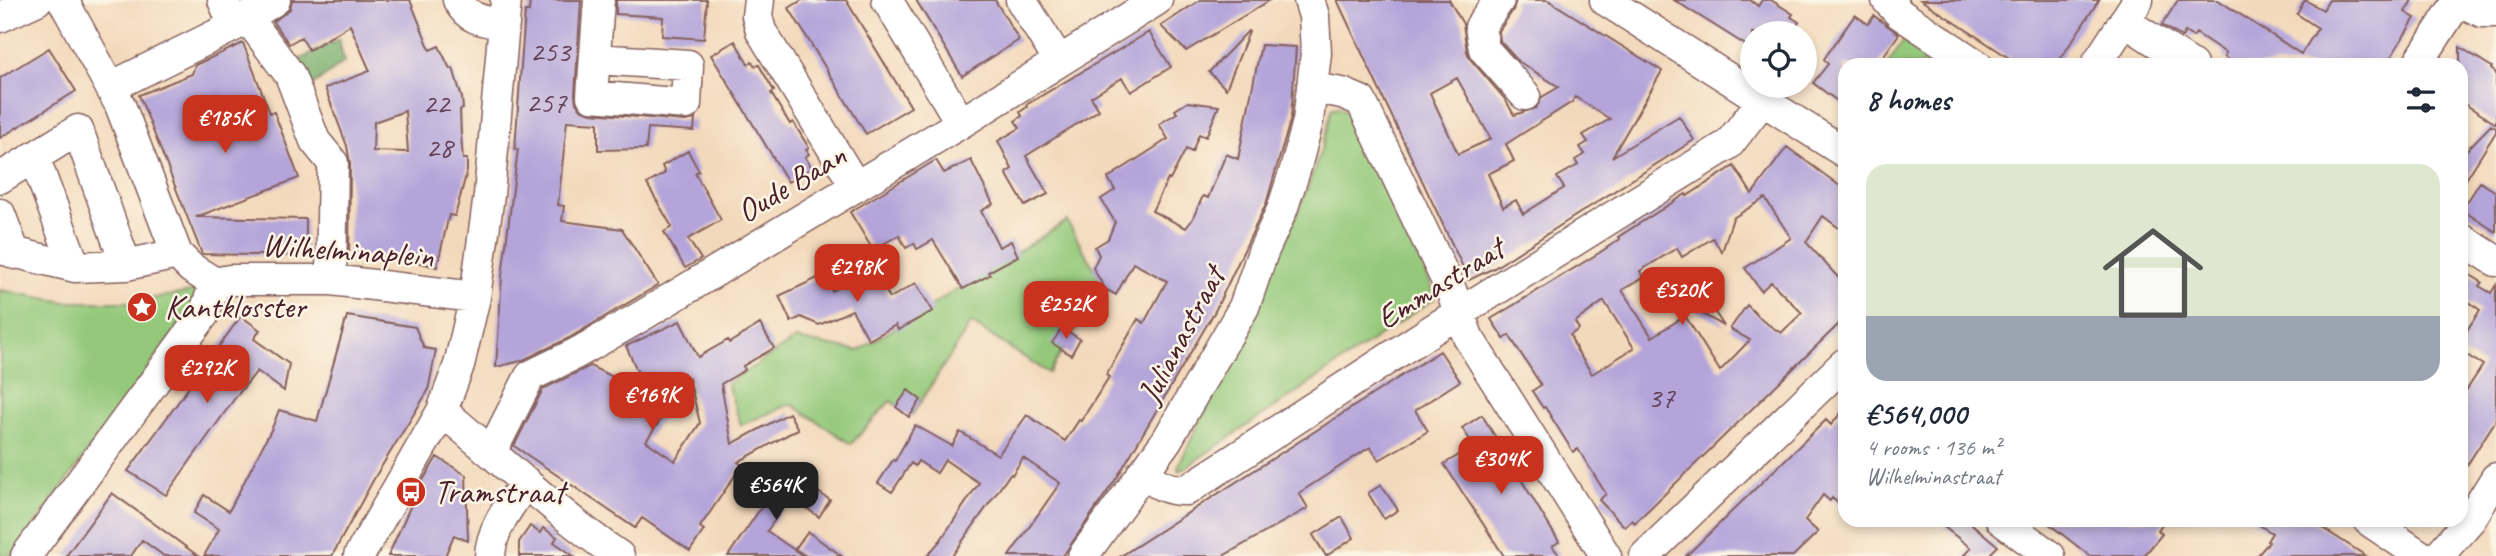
<!DOCTYPE html>
<html lang="en">
<head>
<meta charset="utf-8">
<style>
	:root { --surface:#fff; --page:#f6f6f7; --text:#1f2937; --muted:#747a83; --accent:#c8321e }
	body { margin:0; font-family:Caveat,sans-serif; background:var(--page); color:var(--text); height:100vh; display:flex; flex-direction:column; font-size:26px; white-space:nowrap }
	* { box-sizing:border-box; margin:0 }
	p { font-size:23px; color:var(--muted) }
	.icon { flex:none; width:38px; height:38px; fill:none; stroke:currentColor; stroke-width:2; stroke-linecap:round; stroke-linejoin:round }
	.map { position:relative; flex:1; overflow:hidden }
	.sheet { position:absolute; left:1838px; top:58px; width:630px; height:469px; display:flex; flex-direction:column; background:var(--surface); border-radius:21px; box-shadow:0 4px 10px #0003 }
	.sheet>* { flex:none }
	.controls { position:absolute; left:1740px; top:21px; display:grid; gap:14px }
	.controls a { display:grid; place-items:center; width:77px; height:77px; border-radius:50%; background:var(--surface); box-shadow:0 4px 10px #0003; font-size:35px }
	.price { position:absolute; translate:-50% -60px; padding:0 16px; border-radius:14px; background:var(--accent); color:#fff; font-size:23px; line-height:46px; filter:drop-shadow(0 2px 4px #0008) }
	.price::after { content:''; position:absolute; left:50%; top:42px; width:21px; height:16px; margin-left:-10px; background:inherit; clip-path:polygon(0 0,100% 0,50% 100%) }
	.price.active { background:#222; color:#fff }
	ul { padding:0; list-style:none }
	li { display:grid; align-content:center; gap:14px; height:371px; padding:0 28px }
	li span { display:grid; place-items:center; height:217px; border-radius:21px; color:#555 }
	li>.icon { margin-inline-start:auto }
	span .icon { width:126px; height:126px; fill:#fffc; stroke-width:1 }
	li b { font-size:30px }
	h2 { display:flex; justify-content:space-between; align-items:center; height:84px; padding:0 28px; font-size:30px }
	.map>svg:first-child { display:block }
	.green { fill:#94c97b; stroke:#6f7453; stroke-width:2 }
	.forest { fill:#77ad6b; stroke:#60664b; stroke-width:2 }
	.building { fill:#b4a4da; fill-rule:evenodd }
	.lines { fill:none; stroke-linecap:round; stroke-linejoin:round }
	.minor-casing { stroke:#85605d; stroke-width:33 }
	.minor { stroke:#fff; stroke-width:30 }
	.labels { text-anchor:middle; dominant-baseline:central; stroke-width:5; stroke-linejoin:round; paint-order:stroke }
	.number-label { font-size:30px; fill:#644057 }
	.street-label { font-size:33px; fill:#4a1f2b; stroke:#fcf5e5 }
	.poi-label { font-size:33px; fill:#4a1f2b; stroke:#fcf5e5; text-anchor:start }
</style>
</head>
<body>
<div class="map">
<svg width="2496" height="556" viewBox="0 0 2496 556">
	<rect width="100%" height="100%" fill="#fcf5e5"/>
	<filter id="ink" filterUnits="userSpaceOnUse"><feTurbulence type="fractalNoise" baseFrequency=".0143" numOctaves="2"/><feDisplacementMap in="SourceGraphic" scale="14" xChannelSelector="R" yChannelSelector="G"/><feConvolveMatrix kernelMatrix="1 2 1 2 8 2 1 2 1" color-interpolation-filters="sRGB"/></filter>
	<filter id="wash" filterUnits="userSpaceOnUse"><feTurbulence type="fractalNoise" baseFrequency=".00686" numOctaves="4" result="noise"/><feDisplacementMap in="SourceGraphic" scale="28" xChannelSelector="R" yChannelSelector="G"/><feGaussianBlur stdDeviation="1.57" result="paint"/><feColorMatrix in="noise" values="0 0 0 0 0 0 0 0 0 0 0 0 0 0 0 0 0 1.4 0 .05"/><feComposite in="paint" operator="in"/></filter>
	<g filter="url(#wash)">
		<rect width="100%" height="100%" fill="#f3d9bb"/>
		<!-- green -->
		<path class="green" d="M1910,31L1962,65H1887Z
			M1339,107L1349,113L1431,285L1435,295L1434,299L1180,471L1178,467C1207,407 1235,348 1263,288C1290,230 1319,171 1332,108Z
			M1067,221L1103,284L1049,373L971,323L912,415L890,401L851,444L791,404L741,425L727,384L795,339L858,351Z
			M0,290L65,302H131L196,291L200,297L12,556H0Z"/>
		<!-- forest -->
		<path class="forest" d="M339,39L344,62L311,87L295,62Z"/>
		<g id="blocks">
			<!-- building -->
			<path class="building" d="M292,0H410L430,50L439,46L450,69L453,68L462,98L463,109L460,110L461,135L463,159H467V171L455,216L449,215L437,267L396,257H349L350,163L347,146L325,88L370,71L350,25L309,50L301,37L289,44L273,22L290,9ZM405,111L408,152L373,151L374,122Z
				M530,0H581L575,95L576,103L582,110L591,113L685,121L695,119L694,131L648,128L646,149L598,150V123L567,121L558,205L564,206L562,221L622,229L658,285L569,338L521,361L496,367L502,276L518,149H515L525,11H529Z
				M616,0H707L704,39L662,36L663,17L616,14Z
				M802,0H846L911,107L866,134L789,8Z
				M916,0H995L1019,40L962,76Z
				M1200,0H1270L1186,51L1161,26Z
				M1337,0H1449L1463,24L1467,52L1471,60L1505,99L1514,115L1536,108L1542,97L1559,87L1518,61L1500,41L1499,31L1513,10L1516,0H1548L1662,71L1612,157L1679,116L1694,140L1494,268L1469,280ZM1457,78L1491,139L1458,154L1430,93ZM1575,97L1610,119L1583,135L1588,142L1580,147L1585,154L1575,160L1578,165L1557,177L1564,188L1523,214L1516,200L1503,207L1488,174L1514,161L1506,144L1572,102Z
				M1674,0H1750L1758,6L1762,0H1771L1793,14L1791,17L1799,22L1792,33H1752V49Z
				M1921,0H2099L2057,64L2047,58L2042,65H2020Z
				M2178,0H2218L2301,54L2318,28L2297,14L2305,0L2323,10L2329,0H2412L2405,12L2415,18L2386,65H2236L2224,57L2226,53L2196,33L2193,37L2185,32L2182,37L2162,25Z
				M1855,15L1868,24L1874,16L1899,34L1877,65H1844V106L1813,83L1828,64L1824,59Z
				M1248,31L1249,32L1226,89L1209,72Z
				M1149,32L1171,67L1131,92L1122,78L1091,97L1099,110L1026,156L1048,194L1025,206L1006,173L1012,169L998,141L1020,128L1015,121L1022,116L1020,112L1027,107L1026,105Z
				M735,41L748,64L752,62L755,66L759,65L774,91L771,93L780,108L790,124L793,122L809,148L806,150L809,154L805,157L812,168L788,182L711,55Z
				M243,43L270,113L274,112L299,178L196,217L306,219V256L202,254L139,95L192,74L195,65Z
				M1261,45L1296,47L1291,118L1266,204L1215,311L1118,476L1063,556H1009L1060,483L1023,458L1012,475L1010,474L952,556H927L940,541L979,483L945,460L937,473L918,461L915,466L911,463L892,492L878,483L893,460L895,461L915,425L952,446L960,432L998,455L1027,415L1065,441L1079,420L1081,421L1109,377L1106,375L1138,319L1144,323L1167,281L1133,263L1116,295L1105,289L1093,268L1099,255L1095,247L1108,239L1115,222L1101,199L1115,190L1108,178L1168,139L1159,124L1177,113L1175,110L1188,102L1219,106L1206,137L1199,134L1192,152L1186,149L1170,180L1168,179L1152,211L1186,228L1192,220L1203,196L1208,198L1226,154L1238,159Z
				M2460,47L2492,67L2491,69L2496,73V124L2460,101Z
				M49,48L76,91L0,138V78Z
				M2491,125L2496,128V132L2460,189V157Z
				M1787,147L1844,189V232L1823,216L1806,242L1844,284V319L1635,523L1632,520L1625,527L1599,500L1606,494L1578,449L1573,452L1545,407L1543,408L1532,391L1541,385L1509,335L1504,339L1491,319L1599,253L1620,239L1618,237L1686,194L1687,196L1734,166L1752,194ZM1765,198L1791,238L1745,268L1761,291L1771,282L1802,313L1781,333L1763,321L1747,305L1730,329L1750,340L1720,371L1685,316L1652,337L1622,290L1644,277L1640,271L1677,248L1682,257L1713,238L1722,252L1733,218ZM1604,301L1634,348L1592,374L1576,349L1570,335L1579,329L1575,322Z
				M688,151L699,171L695,173L721,220L688,239L701,259L685,268L664,232L672,227L647,184L665,173L662,166Z
				M936,160L944,173L971,160L993,204L981,211L999,247L1011,241L1018,256L988,272L990,275L963,289L933,240L917,249L914,243L906,248L899,235L873,250L850,212Z
				M2480,182L2496,192V232L2462,210Z
				M872,268L890,298L916,283L933,311L898,330L896,325L869,340L852,310L819,325L801,317L791,322L779,296L824,275L832,291Z
				M2460,269L2482,282L2479,286L2491,293L2496,285V420L2460,476V400L2483,365L2460,351V341L2480,310L2469,302L2460,316Z
				M1687,280L1698,296L1702,293L1724,326L1666,294Z
				M241,316L260,330L254,339L289,364L284,391L257,371L235,398L166,495L128,471Z
				M347,316L415,327L424,348L436,350L428,391L375,477L332,556H204L219,529L194,513L204,495L229,511L272,428L279,410L317,421Z
				M680,321L698,357L728,340L729,343L760,324L774,348L743,366L745,370L721,384L732,444L789,413L798,429L738,462L742,465L700,527L704,530L690,551L642,518L635,528L514,446L543,389L590,366L647,393L626,346ZM689,379L700,423L675,461L646,441Z
				M1062,328L1080,339L1071,355L1052,343Z
				M1440,351L1460,381L1415,410L1428,431L1412,441L1379,460L1370,447L1299,493L1308,508L1223,556H1121Z
				M908,390L921,400L909,417L896,407Z
				M1844,409V508L1832,498L1830,501L1823,495L1805,520L1818,532L1793,556H1686L1826,420L1831,425Z
				M1482,415L1559,542L1552,546L1560,556H1504L1444,464L1474,446L1462,428Z
				M437,457L466,475L468,541L454,535L445,556H388L419,487Z
				M802,481L830,500L819,517L791,497L767,531L803,556H728L778,483L793,494Z
				M1381,485L1398,510L1384,519L1368,493Z
				M112,493L148,519L198,556H164L142,540L131,556H66Z
				M1342,517L1354,538L1326,556L1313,535Z
				M1935,520H1967L1998,546L1988,556H1963L1971,548Z
				M2044,520H2165L2158,530L2162,534L2144,556H2090Z
				M2251,520H2310L2366,556H2257L2269,542L2267,541L2272,533Z
				M530,526L540,533L543,528L557,537L554,542L574,556H519V542Z
				M808,532L842,556H806L795,549Z"/>
		</g>
	</g>
	<g filter="url(#ink)">
		<use href="#blocks" fill-opacity="0" stroke="#85605d" stroke-width="2"/>
		<g class="lines">
			<!-- minor casing -->
			<g class="minor-casing">
				<path id="minor" d="M63,0L120,105L177,254L191,268L215,283
					M223,0L234,26
					M458,0C468,20 483,21 504,24
					M759,0L757,16L761,31L856,187
					M887,0L961,123
					M1021,0L1059,61
					M1499,0L1480,27L1484,49L1525,95
					M1605,0L1844,152
					M1887,0L1900,14L1977,65
					M2457,0L2482,12H2496
					M0,17L37,0
					M247,17L290,75L315,141L333,163L331,280
					M2124,21L2192,65
					M595,59L688,65L686,104L592,96L599,0
					M2096,65L2138,0
					M2417,65L2458,1
					M111,87L234,26L275,0
					M1313,88L1342,93L1361,101L1451,290L1468,337L1606,556
					M34,157L75,267
					M0,178L78,130L126,265
					M0,214L15,254
					M2460,238L2496,261
					M0,249L75,267L126,265L177,254
					M442,411C501,459 556,513 619,556
					M492,451L530,376L577,353L640,317L961,123L1157,0
					M1142,473C1158,484 1168,491 1187,490L1435,328L1729,144L1762,101
					M2001,520L2050,556
					M2368,520L2421,556
					M26,556L204,314L215,283L230,280H331L475,297
					M359,556L442,411L459,365L475,297L489,195L506,0
					M490,556C491,528 511,504 526,482
					M1083,556L1167,440L1244,307L1263,252L1282,210L1296,167L1308,121L1316,53L1314,16L1309,0
					M1645,556L1844,364
					M2438,556L2470,520L2496,478"/>
			</g>
			<!-- minor -->
			<use href="#minor" class="minor"/>
		</g>
	</g>
	<!-- icons -->
	<defs>
		<g id="sight-disc" transform="scale(1.575)"><circle r="9.5" fill="#c8321e" stroke="#fcf5e5"/><path d="M0-6L1.8-2.2L6-1.7L2.9 1.2L3.7 5.4L0 3.3L-3.7 5.4L-2.9 1.2L-6-1.7L-1.8-2.2Z" fill="#fff"/></g>
		<g id="bus-disc" transform="scale(1.575)"><circle r="9.5" fill="#c8321e" stroke="#fcf5e5"/><path d="M-5-6H5V4H4V6H2V4H-2V6H-4V4H-5ZM-3.5-4V0h7V-4ZM-3.5 1.2v1.5H-2V1.2ZM2 1.2v1.5H3.5V1.2Z" fill="#fff"/></g>
	</defs>
	<g fill-rule="evenodd">
		<use href="#sight-disc" x="142" y="307"/>
		<use href="#bus-disc" x="411" y="492"/>
	</g>
	<g class="labels">
		<!-- number labels -->
		<g class="number-label">
			<text x="550" y="51">253</text>
			<text x="546" y="102">257</text>
			<text x="436" y="103">22</text>
			<text x="439" y="147">28</text>
			<text x="1661" y="397">37</text>
		</g>
		<!-- street labels -->
		<g class="street-label">
			<text transform="translate(791 183) rotate(-31)">Oude Baan</text>
			<text transform="translate(348 250) rotate(4)">Wilhelminaplein</text>
			<text transform="translate(1440 283) rotate(-32)">Emmastraat</text>
			<text transform="translate(1181 335) rotate(-62)">Julianastraat</text>
		</g>
		<!-- poi labels -->
		<g class="poi-label">
			<text x="165" y="307">Kantklosster</text>
			<text x="434" y="492">Tramstraat</text>
		</g>
	</g>
</svg>
<div class="controls">
<a><svg class="icon" aria-label="locate" viewBox="0 0 24 24"><circle cx="12" cy="12" r="6"/><path d="M12 2v4M12 18v4M2 12h4M18 12h4"/></svg></a>
</div>
<b class="price" style="left:225px;top:155px">€185K</b>
<b class="price" style="left:857px;top:304px">€298K</b>
<b class="price" style="left:1682px;top:327px">€520K</b>
<b class="price" style="left:1066px;top:341px">€252K</b>
<b class="price" style="left:207px;top:405px">€292K</b>
<b class="price" style="left:652px;top:432px">€169K</b>
<b class="price" style="left:1501px;top:496px">€304K</b>
<b class="price active" style="left:776px;top:522px">€564K</b>
<section class="sheet">
<h2>8 homes<svg class="icon" aria-label="filters" viewBox="0 0 24 24"><path d="M4 7h16M4 17h16"/><circle cx="9" cy="7" r="2"/><circle cx="15" cy="17" r="2"/></svg></h2>
<ul>
<li><span style="background:linear-gradient(#dfe7d0 70%,#9aa5b1 0)"><svg class="icon" aria-label="home" viewBox="0 0 24 24"><path d="M3 11l9-7 9 7M6 9v11h12V9"/></svg></span><div><b>€564,000</b><p>4 rooms · 136 m²</p><p>Wilhelminastraat</p></div></li>
</ul>
</section>
</div>
</body>
</html>
